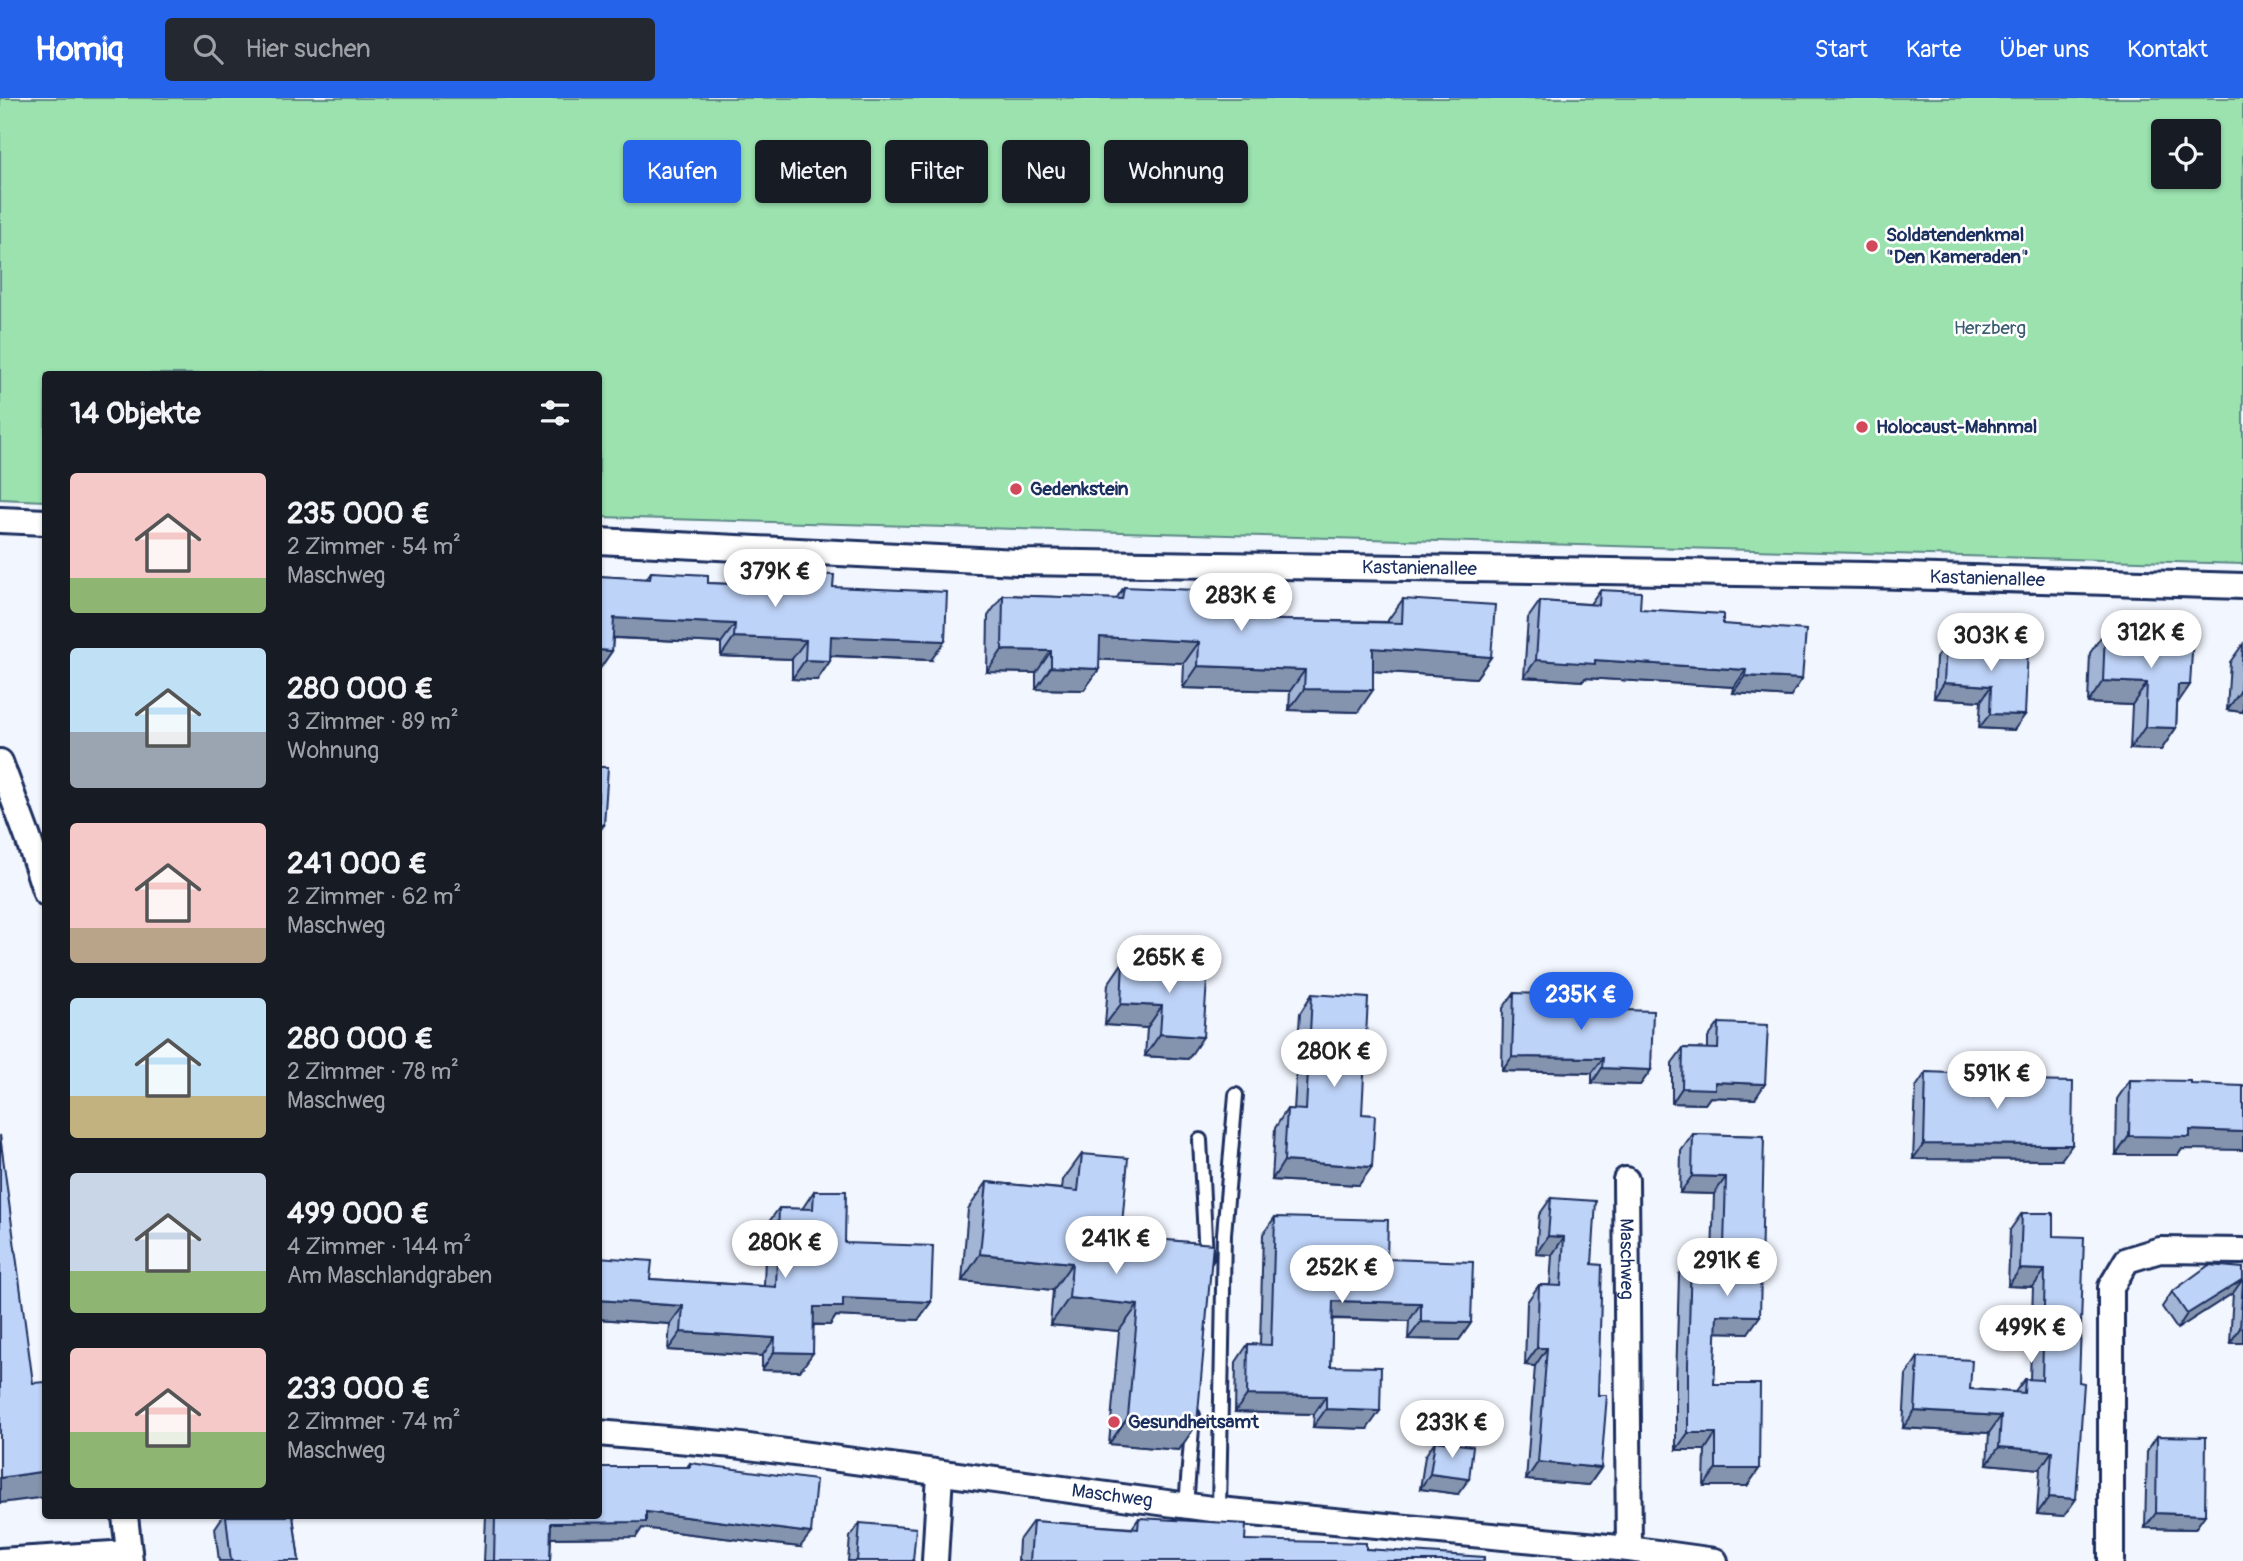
<!DOCTYPE html>
<html lang="de">
<head>
<meta charset="utf-8">
<style>
	:root { --surface:#171b24; --page:#242831; --text:#f1f3f6; --muted:#9ea1a6; --accent:#2563eb }
	body { margin:0; font-family:Pangolin,sans-serif; background:var(--page); color:var(--text); height:100vh; display:flex; flex-direction:column; font-size:26px; white-space:nowrap }
	* { box-sizing:border-box; margin:0 }
	p { font-size:23px; color:var(--muted) }
	.icon { flex:none; width:38px; height:38px; fill:none; stroke:currentColor; stroke-width:2; stroke-linecap:round; stroke-linejoin:round }
	.map { position:relative; flex:1; overflow:hidden }
	.details { position:absolute; left:42px; top:273px; width:560px; height:1148px; display:flex; flex-direction:column; background:var(--surface); border-radius:7px; box-shadow:0 2px 5px #0004 }
	.details>* { flex:none }
	.banner { position:absolute; left:623px; top:42px; width:665px; height:63px; display:flex; gap:14px }
	.tools { position:absolute; left:2151px; top:21px; display:grid; gap:14px }
	.tools a { display:grid; place-items:center; width:70px; height:70px; border-radius:7px; background:var(--surface); box-shadow:0 2px 5px #0004; font-size:35px }
	.price { position:absolute; translate:-50% -60px; padding:0 16px; border-radius:24px; background:#fff; color:#222; font-size:23px; line-height:46px; filter:drop-shadow(0 2px 4px #0008) }
	.price::after { content:''; position:absolute; left:50%; top:42px; width:21px; height:16px; margin-left:-10px; background:inherit; clip-path:polygon(0 0,100% 0,50% 100%) }
	.price.current { background:var(--accent); color:#fff }
	ul { padding:0; list-style:none }
	li { display:flex; align-items:center; gap:21px; height:175px; padding:0 28px }
	li span { display:grid; place-items:center; flex:none; width:196px; height:140px; border-radius:7px; color:#555 }
	li>.icon { margin-inline-start:auto }
	span .icon { width:84px; height:84px; fill:#fffc; stroke-width:1 }
	li b { font-size:30px }
	h2 { display:flex; justify-content:space-between; align-items:center; height:84px; padding:0 28px; font-size:30px }
	.tag { padding:0 24px; border-radius:7px; background:var(--surface); box-shadow:0 2px 5px #0004; font-size:24px; line-height:63px }
	.tag.current { background:var(--accent); color:#fff }
	header { display:flex; align-items:center; gap:42px; box-sizing:border-box; height:98px; padding:0 35px; background:var(--accent); color:#fff }
	header strong { font-size:33px }
	nav { display:flex; gap:38px; margin-inline-start:auto; font-size:24px }
	.search { width:490px; height:63px; background:var(--page); display:flex; align-items:center; gap:18px; box-sizing:border-box; padding:0 24px; border-radius:7px; color:var(--muted); font-size:26px }
	.map>svg:first-child { display:block }
	.park { fill:#9be2af; stroke:#5b8886; stroke-width:2; fill-rule:evenodd }
	.lines { fill:none; stroke-linecap:round; stroke-linejoin:round }
	.lane-casing { stroke:#1b2f5e; stroke-width:18 }
	.street-casing { stroke:#1b2f5e; stroke-width:30 }
	.lane { stroke:#fff; stroke-width:12 }
	.street { stroke:#fff; stroke-width:24 }
	.wall { fill:#a3b5d5; stroke:#1b2f5e; stroke-width:2 }
	.shaded-wall { fill:#8594ae; stroke:#1b2f5e; stroke-width:2 }
	.building { fill:#bed3f8; stroke:#1b2f5e; stroke-width:2 }
	.poi-dot { fill:#d1495b; stroke:#fff; stroke-width:2.5 }
	.labels { text-anchor:middle; dominant-baseline:central; stroke-width:5; stroke-linejoin:round; paint-order:stroke }
	.poi-label { font-size:19px; font-weight:bold; fill:#1b2f5e; stroke:#fff; text-anchor:start }
	.park-label { font-size:19px; fill:#3b5c72; stroke:#fff }
	.street-label { font-size:19px; fill:#1b2f5e; stroke:#fff }
</style>
</head>
<body>
<header>
<strong>Homiq</strong>
<div class="search"><svg class="icon" aria-label="search" viewBox="0 0 24 24"><circle cx="10" cy="10" r="6"/><path d="M15 15l6 6"/></svg>Hier suchen</div>
<nav><a>Start</a><a>Karte</a><a>Über uns</a><a>Kontakt</a></nav>
</header>
<div class="map">
<svg width="2243" height="1463" viewBox="0 0 2243 1463">
	<rect width="100%" height="100%" fill="#f2f6fe"/>
	<filter id="ink" filterUnits="userSpaceOnUse"><feTurbulence type="fractalNoise" baseFrequency=".0143" numOctaves="2"/><feDisplacementMap in="SourceGraphic" scale="14" xChannelSelector="R" yChannelSelector="G"/><feConvolveMatrix kernelMatrix="1 2 1 2 8 2 1 2 1" color-interpolation-filters="sRGB"/></filter>
	<g filter="url(#ink)">
		<!-- park -->
		<path class="park" d="M0,0H2243V466L599,419L598,276H46L45,403L0,401ZM2163,33H2208V79H2163Z"/>
		<g class="lines">
			<!-- lane casing -->
			<g class="lane-casing">
				<path id="lane" d="M1200,1042L1206,1160
					M1186,1408L1193,1317
					M1219,1412L1224,1136L1236,997"/>
			</g>
			<!-- street casing -->
			<g class="street-casing">
				<g id="street">
					<path d="M0,422L46,424"/>
					<path id="s1" d="M598,443L1018,464L1867,477L2243,488"/>
					<path d="M0,664L28,740L46,795"/>
					<path id="s2" d="M1626,1082L1629,1451"/>
					<path id="s3" d="M598,1335L734,1347L1219,1412L1629,1451L1715,1463"/>
					<path d="M125,1418L130,1463"/>
					<path d="M0,1463L129,1455"/>
					<path d="M935,1463L940,1376"/>
					<path d="M2111,1463V1189L2127,1162L2160,1152L2243,1153"/>
				</g>
			</g>
			<!-- lane -->
			<use href="#lane" class="lane"/>
			<!-- street -->
			<use href="#street" class="street"/>
		</g>
		<!-- wall -->
		<path class="wall" d="M651,474L708,485L793,489L802,476L833,489L931,562L830,558V563L817,582L792,581V561L721,558V545L613,540L612,553L598,572V478L646,481Z
			M1124,489L1241,521L1388,524V522L1403,501L1491,559L1476,580L1373,573L1358,614L1289,612L1290,593L1183,590L1184,565L1099,561V571L1084,592L1036,591V575L987,574L988,518L1003,497L1116,501Z
			M1600,492L1640,511L1723,526L1790,599L1733,595L1734,589L1585,580L1583,583L1524,579L1528,520L1540,503L1590,506Z
			M2105,533L2177,606L2176,630L2161,652L2130,651L2132,607L2088,605L2090,555Z
			M1946,545L2028,549L2014,632L1979,630L1981,603L1934,600L1936,560Z
			M2243,546V614L2227,612L2230,564Z
			M1123,864L1208,869L1188,961L1145,958L1147,930L1105,927L1108,886Z
			M1514,895L1564,910L1651,972L1640,987L1592,985V975L1502,973L1503,910Z
			M1312,896L1362,1016L1359,1087L1272,1082L1275,1030L1287,1011L1294,1012L1300,915Z
			M1719,925L1755,1001L1710,999L1705,1006L1672,1005V965L1683,950L1708,951V940Z
			M1926,974L1977,982L2061,1062L1913,1061L1916,989Z
			M2130,982L2191,986L2182,1051L2178,1057H2116L2117,1001Z
			M1693,1036L1764,1038L1748,1235L1716,1234L1714,1286L1759,1371L1747,1388H1704L1705,1352H1676V1284L1679,1176L1691,1159H1712L1714,1096L1680,1095L1681,1053Z
			M1082,1056L1121,1138L1179,1352L1109,1346L1119,1233L1050,1227L1053,1192L962,1183L968,1111L987,1084L1062,1091L1063,1082Z
			M814,1093L845,1145L931,1204L918,1222L836,1218L830,1227H814L800,1273L762,1272V1258L668,1252L670,1226L598,1221V1159L650,1181L764,1188L766,1128L779,1110L802,1111Z
			M1551,1100L1592,1166L1601,1370L1589,1387L1526,1382L1535,1268L1525,1267L1527,1204L1539,1187H1550L1552,1157L1536,1156L1539,1117Z
			M2022,1115L2053,1138L2064,1418L2037,1416L2040,1371L1987,1366L1989,1335L1903,1330L1906,1277L1918,1259L1970,1291L2015,1294L2025,1281H2030L2033,1189L2008,1188L2010,1132Z
			M1275,1119L1387,1161L1471,1225L1459,1242L1408,1241L1409,1223L1332,1221L1331,1268L1367,1331L1313,1329L1314,1316L1235,1314L1236,1264L1248,1246L1260,1247L1263,1136Z
			M2243,1170V1245H2230L2233,1195L2177,1231L2162,1209L2172,1194Z
			M2157,1338L2195,1431L2145,1430L2147,1353Z
			M1435,1343L1458,1396L1420,1391L1425,1358Z
			M690,1365L800,1449L642,1430L636,1439L551,1440L550,1463H484L486,1418H598L687,1369Z
			M223,1418H293L299,1463H219L215,1430Z
			M1139,1420L1245,1442L1366,1451L1484,1463H1018L1019,1442L1033,1423L1132,1430Z
			M860,1425L913,1463H848L850,1439Z"/>
		<!-- shaded-wall -->
		<path class="shaded-wall" d="M614,520L735,526L721,545L601,539Z
			M831,538L945,543L931,562L818,557Z
			M734,539L806,542L792,561L721,558Z
			M1100,539L1199,544L1184,565L1085,561Z
			M1373,550L1491,559L1476,580L1358,572Z
			M598,552L612,553L599,572H598Z
			M1002,552L1051,553L1036,575L987,574Z
			M805,562L830,563L817,582L792,581Z
			M1536,562H1595L1746,572L1734,589L1585,580L1583,583L1524,579Z
			M1198,568L1305,572L1290,593L1183,590Z
			M1051,569L1099,571L1084,592L1036,591Z
			M1745,578L1802,581L1790,599L1733,595Z
			M2103,583L2147,585L2132,607L2088,605Z
			M1944,585L1991,588L1981,603L1934,600Z
			M2178,587H2190L2175,609Z
			M1304,591L1373,592L1358,614L1289,612Z
			M2240,594H2243V614L2227,612Z
			M1990,616L2025,617L2014,632L1979,630Z
			M2145,629L2176,630L2161,652L2130,651Z
			M598,727H604L598,735Z
			M1121,906L1162,908L1147,930L1105,927Z
			M1160,936L1203,939L1188,961L1145,958Z
			M1512,959L1603,960L1592,975L1502,973Z
			M1602,970L1651,972L1640,987L1592,985Z
			M1715,984L1765,986L1755,1001L1710,999L1705,1006L1672,1005L1682,990Z
			M2190,1032L2243,1034V1052L2182,1051L2178,1057H2116L2129,1038Z
			M1924,1046L2072,1047L2061,1062L1913,1061Z
			M1284,1063L1372,1069L1359,1087L1272,1082Z
			M1692,1078L1726,1079L1714,1096L1680,1095Z
			M1548,1138L1564,1139L1552,1157L1536,1156Z
			M980,1156L1072,1165L1053,1192L962,1183Z
			M2020,1171L2045,1172L2033,1189L2008,1188Z
			M2243,1181L2233,1195L2177,1231L2187,1216Z
			M843,1200L931,1204L918,1222L836,1218L830,1227L802,1226L814,1209Z
			M1069,1200L1138,1207L1119,1233L1050,1227Z
			M598,1202L683,1208L670,1226L598,1221Z
			M1333,1203L1421,1205L1409,1223L1321,1220Z
			M1717,1217L1760,1218L1748,1235L1705,1234Z
			M1421,1224L1471,1225L1459,1242L1408,1241Z
			M2240,1230H2243V1245H2230Z
			M681,1234L775,1240L762,1258L668,1252Z
			M1537,1250H1547L1535,1268L1525,1267Z
			M774,1254L813,1255L800,1273L762,1272Z
			M1247,1297L1326,1298L1314,1316L1235,1314Z
			M1326,1311L1380,1313L1367,1331L1313,1329Z
			M1915,1313L2001,1318L1989,1335L1903,1330Z
			M1128,1319L1197,1326L1179,1352L1109,1346Z
			M1688,1335H1716L1705,1352H1676Z
			M1999,1349L2052,1353L2040,1371L1987,1366Z
			M1538,1364L1601,1370L1589,1387L1526,1382Z
			M1716,1371H1759L1747,1388H1704Z
			M46,1373V1399L0,1405V1380Z
			M1430,1376L1469,1381L1458,1396L1420,1391Z
			M2049,1399L2076,1401L2064,1418L2037,1416Z
			M646,1414L811,1435L800,1449L642,1430L636,1439L541,1440L551,1425Z
			M2156,1415L2205,1417L2195,1431L2145,1430Z"/>
		<!-- building -->
		<path class="building" d="M651,474L708,477V485L801,489L802,476L834,477L833,489L947,494L945,543L831,538L830,563L805,562L806,542L734,539L735,526L614,520L612,553L598,552V478L650,481Z
			M1124,489L1242,494L1241,521L1402,525L1403,501L1495,507L1491,559L1373,550V592L1304,591L1305,572L1198,568L1199,544L1100,539L1099,571L1051,569V553L1002,552L1003,497L1122,501Z
			M1600,492L1641,494L1640,511L1723,516V526L1806,532L1802,581L1745,578L1746,572L1595,562V566L1536,562L1540,503L1599,507Z
			M2105,533L2193,538L2190,587H2178L2176,630L2145,629L2147,585L2103,583Z
			M1946,545L2028,549L2025,617L1990,616L1991,588L1944,585Z
			M2243,550V594H2240Z
			M598,669H608L604,727H598Z
			M1123,864L1208,869L1203,939L1160,936L1162,908L1121,906Z
			M1514,895L1565,897L1564,910L1653,913L1651,972L1602,970L1603,960L1512,959Z
			M1312,896L1368,900L1362,1016L1375,1017L1372,1069L1284,1063L1287,1011L1306,1012Z
			M1719,925L1768,927L1765,986L1715,984V991L1682,990L1683,950L1718,951Z
			M1926,974L1977,976V982L2073,984L2072,1047L1924,1046Z
			M2130,982L2191,983V986L2243,988V1034L2190,1032V1039L2129,1038Z
			M1693,1036L1764,1038L1760,1218L1717,1217L1714,1286H1760L1759,1371H1716V1335H1688V1267L1691,1159L1721,1160V1148H1724L1726,1079L1692,1078Z
			M0,1037L33,1285L46,1284V1373L0,1380Z
			M1082,1056L1128,1060L1121,1138L1213,1146L1197,1326L1128,1319L1138,1207L1069,1200L1072,1165L980,1156L987,1084L1078,1093Z
			M814,1093H846L845,1145L933,1148L931,1204L843,1200V1209H814L813,1255L774,1254L775,1240L681,1234L683,1208L598,1202V1159L652,1163L650,1181L776,1189L779,1110L813,1111Z
			M1551,1100L1596,1103L1592,1166L1602,1167L1598,1297H1607L1601,1370L1538,1364L1547,1250H1537L1539,1187L1561,1188L1564,1139L1548,1138Z
			M2022,1115H2053V1138L2084,1139L2079,1284L2084,1285L2076,1401L2049,1399L2052,1353L1999,1349L2001,1318L1915,1313L1918,1259L1972,1262L1970,1291L2024,1295L2025,1281L2042,1282L2045,1172L2020,1171Z
			M1275,1119L1388,1122L1387,1161L1473,1164L1471,1225L1421,1224V1205L1333,1203L1331,1268L1381,1269L1380,1313L1326,1311V1298L1247,1297L1248,1246L1271,1247Z
			M2209,1167L2243,1170V1181L2187,1216L2172,1194Z
			M2243,1183V1230H2240Z
			M2157,1338L2206,1339L2205,1417L2156,1415Z
			M1435,1343L1473,1348L1469,1381L1430,1376Z
			M690,1365L816,1382L811,1435L646,1414V1424L551,1425L550,1463H494L495,1418H598V1369H690Z
			M226,1418H293L299,1463H231Z
			M1139,1420L1246,1426L1245,1442L1366,1445V1451L1484,1459V1463H1030L1033,1423L1138,1431Z
			M860,1425L916,1430L913,1463H857Z"/>
	</g>
	<!-- markers -->
	<g class="poi-dot">
		<circle cx="1872" cy="148" r="7"/>
		<circle cx="1862" cy="329" r="7"/>
		<circle cx="1016" cy="391" r="7"/>
		<circle cx="1114" cy="1324" r="7"/>
	</g>
	<g class="labels">
		<!-- poi labels -->
		<g class="poi-label">
			<text x="1886" y="137">Soldatendenkmal<tspan x="1886" dy="22">"Den Kameraden"</tspan></text>
			<text x="1876" y="329">Holocaust-Mahnmal</text>
			<text x="1030" y="391">Gedenkstein</text>
			<text x="1128" y="1324">Gesundheitsamt</text>
		</g>
		<!-- park labels -->
		<g class="park-label">
			<text x="1990" y="230">Herzberg</text>
		</g>
		<!-- street labels -->
		<g class="street-label">
			<text stroke="none"><textPath href="#s1" startOffset="822">Kastanienallee</textPath></text>
			<text stroke="none"><textPath href="#s1" startOffset="1390">Kastanienallee</textPath></text>
			<text stroke="none"><textPath href="#s2" startOffset="79">Maschweg</textPath></text>
			<text stroke="none"><textPath href="#s3" startOffset="518">Maschweg</textPath></text>
		</g>
	</g>
</svg>
<div class="tools">
<a><svg class="icon" aria-label="locate" viewBox="0 0 24 24"><circle cx="12" cy="12" r="6"/><path d="M12 2v4M12 18v4M2 12h4M18 12h4"/></svg></a>
</div>
<b class="price" style="left:775px;top:511px">379K €</b>
<b class="price" style="left:1241px;top:535px">283K €</b>
<b class="price" style="left:2151px;top:572px">312K €</b>
<b class="price" style="left:1991px;top:575px">303K €</b>
<b class="price" style="left:1169px;top:897px">265K €</b>
<b class="price current" style="left:1581px;top:934px">235K €</b>
<b class="price" style="left:1334px;top:991px">280K €</b>
<b class="price" style="left:1997px;top:1013px">591K €</b>
<b class="price" style="left:1116px;top:1178px">241K €</b>
<b class="price" style="left:785px;top:1182px">280K €</b>
<b class="price" style="left:1727px;top:1200px">291K €</b>
<b class="price" style="left:1342px;top:1207px">252K €</b>
<b class="price" style="left:2031px;top:1267px">499K €</b>
<b class="price" style="left:1452px;top:1362px">233K €</b>
<div class="banner">
<a class="tag current">Kaufen</a>
<a class="tag">Mieten</a>
<a class="tag">Filter</a>
<a class="tag">Neu</a>
<a class="tag">Wohnung</a>
</div>
<section class="details">
<h2>14 Objekte<svg class="icon" aria-label="filters" viewBox="0 0 24 24"><path d="M4 7h16M4 17h16"/><circle cx="9" cy="7" r="2"/><circle cx="15" cy="17" r="2"/></svg></h2>
<ul>
<li><span style="background:linear-gradient(#f6c9c9 75%,#8fb573 0)"><svg class="icon" aria-label="home" viewBox="0 0 24 24"><path d="M3 11l9-7 9 7M6 9v11h12V9"/></svg></span><div><b>235 000 €</b><p>2 Zimmer · 54 m²</p><p>Maschweg</p></div></li>
<li><span style="background:linear-gradient(#bfe0f5 60%,#9aa5b1 0)"><svg class="icon" aria-label="home" viewBox="0 0 24 24"><path d="M3 11l9-7 9 7M6 9v11h12V9"/></svg></span><div><b>280 000 €</b><p>3 Zimmer · 89 m²</p><p>Wohnung</p></div></li>
<li><span style="background:linear-gradient(#f6c9c9 75%,#b9a48a 0)"><svg class="icon" aria-label="home" viewBox="0 0 24 24"><path d="M3 11l9-7 9 7M6 9v11h12V9"/></svg></span><div><b>241 000 €</b><p>2 Zimmer · 62 m²</p><p>Maschweg</p></div></li>
<li><span style="background:linear-gradient(#bfe0f5 70%,#c2b280 0)"><svg class="icon" aria-label="home" viewBox="0 0 24 24"><path d="M3 11l9-7 9 7M6 9v11h12V9"/></svg></span><div><b>280 000 €</b><p>2 Zimmer · 78 m²</p><p>Maschweg</p></div></li>
<li><span style="background:linear-gradient(#c9d6e8 70%,#8fb573 0)"><svg class="icon" aria-label="home" viewBox="0 0 24 24"><path d="M3 11l9-7 9 7M6 9v11h12V9"/></svg></span><div><b>499 000 €</b><p>4 Zimmer · 144 m²</p><p>Am Maschlandgraben</p></div></li>
<li><span style="background:linear-gradient(#f6c9c9 60%,#8fb573 0)"><svg class="icon" aria-label="home" viewBox="0 0 24 24"><path d="M3 11l9-7 9 7M6 9v11h12V9"/></svg></span><div><b>233 000 €</b><p>2 Zimmer · 74 m²</p><p>Maschweg</p></div></li>
</ul>
</section>
</div>
</body>
</html>
